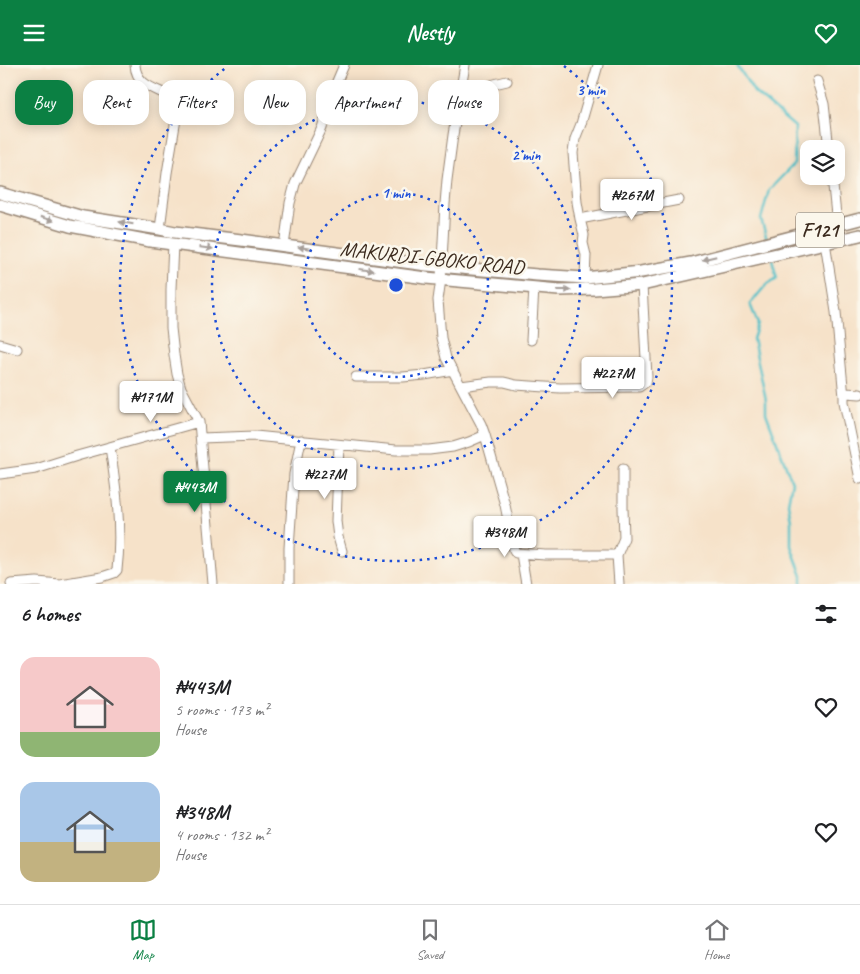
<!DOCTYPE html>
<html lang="en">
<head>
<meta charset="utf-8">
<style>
	:root { --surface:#fff; --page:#f6f6f6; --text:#202124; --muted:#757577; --line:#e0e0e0; --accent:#0b8043 }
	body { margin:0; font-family:Caveat,sans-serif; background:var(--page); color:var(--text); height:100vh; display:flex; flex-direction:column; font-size:19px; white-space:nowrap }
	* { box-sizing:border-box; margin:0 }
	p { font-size:16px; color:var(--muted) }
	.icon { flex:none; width:28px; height:28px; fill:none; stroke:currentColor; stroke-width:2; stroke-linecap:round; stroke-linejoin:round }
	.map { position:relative; height:519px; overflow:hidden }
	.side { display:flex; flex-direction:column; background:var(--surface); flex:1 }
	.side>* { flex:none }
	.guide { position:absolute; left:15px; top:15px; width:500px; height:45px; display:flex; gap:10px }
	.fabs { position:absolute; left:800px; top:75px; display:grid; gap:10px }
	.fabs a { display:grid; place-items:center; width:45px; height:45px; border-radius:10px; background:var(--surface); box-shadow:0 2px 12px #0003; font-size:25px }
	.price { position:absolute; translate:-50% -42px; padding:0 11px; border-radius:5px; background:#fff; color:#222; font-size:16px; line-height:32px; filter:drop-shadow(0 1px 2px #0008) }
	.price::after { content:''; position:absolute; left:50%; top:30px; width:15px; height:11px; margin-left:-8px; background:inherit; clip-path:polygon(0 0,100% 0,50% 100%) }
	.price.current { background:var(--accent); color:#fff }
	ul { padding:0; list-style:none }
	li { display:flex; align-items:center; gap:15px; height:125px; padding:0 20px }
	li span { display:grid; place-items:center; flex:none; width:140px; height:100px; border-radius:15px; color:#555 }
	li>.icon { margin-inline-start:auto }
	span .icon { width:60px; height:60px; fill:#fffc; stroke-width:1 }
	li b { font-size:21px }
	h2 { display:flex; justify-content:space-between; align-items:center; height:60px; padding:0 20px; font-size:21px }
	.chip { padding:0 18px; border-radius:15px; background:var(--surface); box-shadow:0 2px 12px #0003; font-size:18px; line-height:45px }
	.chip.current { background:var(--accent); color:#fff }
	header { display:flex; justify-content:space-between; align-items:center; height:65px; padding:0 20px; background:var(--accent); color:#fff; font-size:22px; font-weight:800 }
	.menu { display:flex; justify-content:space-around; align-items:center; height:70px; border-top:1px solid var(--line); background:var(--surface); font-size:14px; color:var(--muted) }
	.menu a { display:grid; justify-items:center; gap:2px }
	.menu .current { color:var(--accent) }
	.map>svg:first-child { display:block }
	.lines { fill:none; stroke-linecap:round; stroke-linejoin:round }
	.stream { stroke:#53c1c9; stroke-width:2.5 }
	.minor-casing { stroke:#988674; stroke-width:11 }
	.major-casing { stroke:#988674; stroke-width:14 }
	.minor { stroke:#fff; stroke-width:9 }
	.major { stroke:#fff; stroke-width:11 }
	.oneway { fill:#a79f9a }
	.ring { fill:none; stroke:#1d4ed8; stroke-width:2.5; stroke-dasharray:2.5 5 }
	.labels { text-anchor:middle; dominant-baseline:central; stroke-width:5; stroke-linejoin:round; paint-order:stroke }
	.shield { fill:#fbf7ec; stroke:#75685c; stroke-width:1 }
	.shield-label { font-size:20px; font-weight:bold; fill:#3b2a1e }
	.street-label { font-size:21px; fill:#3b2a1e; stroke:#fbf7ec }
	.centre { fill:#1d4ed8; stroke:#fbf7ec; stroke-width:2.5 }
	.ring-label { font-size:15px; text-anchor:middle; font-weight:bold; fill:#1d4ed8; stroke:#fbf7ec; stroke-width:5; stroke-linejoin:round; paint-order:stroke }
</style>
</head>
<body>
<header><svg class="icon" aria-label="menu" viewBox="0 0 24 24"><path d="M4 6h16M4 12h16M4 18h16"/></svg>Nestly<svg class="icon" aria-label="heart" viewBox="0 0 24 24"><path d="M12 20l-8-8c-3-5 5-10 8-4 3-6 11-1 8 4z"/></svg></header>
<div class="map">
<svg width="860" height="519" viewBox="0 0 860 519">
	<rect width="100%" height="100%" fill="#fbf7ec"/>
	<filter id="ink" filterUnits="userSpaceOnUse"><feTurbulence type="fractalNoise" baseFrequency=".02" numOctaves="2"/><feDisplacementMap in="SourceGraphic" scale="10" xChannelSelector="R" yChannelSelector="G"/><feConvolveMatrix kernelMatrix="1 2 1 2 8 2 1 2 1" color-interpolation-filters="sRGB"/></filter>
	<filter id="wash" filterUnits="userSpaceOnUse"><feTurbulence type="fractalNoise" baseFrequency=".0096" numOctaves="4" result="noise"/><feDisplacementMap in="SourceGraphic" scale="20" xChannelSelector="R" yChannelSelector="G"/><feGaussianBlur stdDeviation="1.12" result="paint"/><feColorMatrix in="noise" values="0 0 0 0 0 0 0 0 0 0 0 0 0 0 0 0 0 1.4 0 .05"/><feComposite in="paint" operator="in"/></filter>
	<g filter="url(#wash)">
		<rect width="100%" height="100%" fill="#f6e2c9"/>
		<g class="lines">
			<!-- stream -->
			<path class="stream" d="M737,0L754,27L795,62L794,99L769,125L761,154L767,175
				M772,195L777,213L766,220L750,239L758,259L753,274L766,335V348L792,417L788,438L791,456V481L802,511V519"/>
		</g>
	</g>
	<g filter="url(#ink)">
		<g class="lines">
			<!-- minor casing -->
			<g class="minor-casing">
				<path id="minor" d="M135,0C137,29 174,23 178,42L167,108L160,164
					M817,16L824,39L829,84
					M461,27L507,16
					M832,111L837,160
					M580,154L616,147L679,135
					M825,177L836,247L844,332
					M173,179L171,224V263L174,290L177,309L181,323L199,357L213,519
					M284,181L290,138L295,119L322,63L335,21L344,0
					M585,213L586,190L583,178L584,170L580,154L577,137L573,88L575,74L581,59L598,0
					M531,275L534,223
					M0,279L17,284
					M356,312H403L424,310L453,305
					M461,321L491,317H504L516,320L560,323L639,322L646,317L647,312L642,220
					M860,329L846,328L844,332V337L860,414
					M485,370L505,440L514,485L516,488L546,490H617L619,519
					M201,373L255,371L396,385H429L453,382L469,377L485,370L481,359L446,293L441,273L438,235L441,214L445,139L447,115L453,70L465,0
					M339,380L336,456L338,472L342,486
					M0,409L36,404L77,391L199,357
					M521,489L526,519
					M617,490L624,473L623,443V404
					M11,519L37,517L60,519L102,512L114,508L117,505C122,464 116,422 110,382
					M289,519V483L294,409L301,375"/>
			</g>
			<!-- major casing -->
			<g class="major-casing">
				<path id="major" d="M0,128L83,152L160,164L175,167L241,175L427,200L537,210L585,213L641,207L691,198L860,154
					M0,140L70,161L150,176L426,213L559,225L594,224L642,220L860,170"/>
			</g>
			<!-- minor -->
			<use href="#minor" class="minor"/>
			<!-- major -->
			<use href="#major" class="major"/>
		</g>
		<!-- one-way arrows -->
		<defs><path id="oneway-solid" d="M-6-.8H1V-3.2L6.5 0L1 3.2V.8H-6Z" transform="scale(1.25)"/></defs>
		<g class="oneway">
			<use href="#oneway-solid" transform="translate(47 154) rotate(17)"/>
			<use href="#oneway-solid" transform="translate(126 158) rotate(-171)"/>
			<use href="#oneway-solid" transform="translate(206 183) rotate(7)"/>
			<use href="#oneway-solid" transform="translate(305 183) rotate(-172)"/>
			<use href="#oneway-solid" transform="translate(709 193) rotate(166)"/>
			<use href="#oneway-solid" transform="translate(367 205) rotate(7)"/>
			<use href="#oneway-solid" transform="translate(564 225)"/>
		</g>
	</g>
	<!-- distance rings -->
	<g class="ring">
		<circle cx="396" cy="220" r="92"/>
		<circle cx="396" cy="220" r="184"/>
		<path d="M564 1A276 276 0 1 1 228 1"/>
	</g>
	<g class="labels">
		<!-- shield labels -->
		<rect class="shield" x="796" y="147.5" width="48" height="35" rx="4"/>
		<g class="shield-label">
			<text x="820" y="165">F121</text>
		</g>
		<!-- street labels -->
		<g class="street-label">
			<text transform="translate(432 193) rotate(6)">MAKURDI-GBOKO ROAD</text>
		</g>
	</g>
	<circle cx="396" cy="220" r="8" class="centre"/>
	<g class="ring-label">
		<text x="591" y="30">3 min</text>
		<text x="526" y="95">2 min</text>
		<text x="396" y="133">1 min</text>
	</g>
</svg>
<div class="fabs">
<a><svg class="icon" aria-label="layers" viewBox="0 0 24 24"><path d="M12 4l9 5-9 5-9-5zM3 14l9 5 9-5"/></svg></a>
</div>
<b class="price" style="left:632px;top:156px">₦267M</b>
<b class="price" style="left:613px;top:334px">₦227M</b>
<b class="price" style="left:151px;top:358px">₦171M</b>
<b class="price" style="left:325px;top:435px">₦227M</b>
<b class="price current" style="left:195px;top:448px">₦443M</b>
<b class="price" style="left:505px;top:493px">₦348M</b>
<div class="guide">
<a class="chip current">Buy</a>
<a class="chip">Rent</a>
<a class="chip">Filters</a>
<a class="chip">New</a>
<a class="chip">Apartment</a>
<a class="chip">House</a>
</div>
</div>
<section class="side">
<h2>6 homes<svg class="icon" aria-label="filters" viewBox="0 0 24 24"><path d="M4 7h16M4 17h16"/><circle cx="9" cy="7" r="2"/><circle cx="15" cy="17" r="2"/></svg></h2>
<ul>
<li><span style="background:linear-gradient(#f6c9c9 75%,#8fb573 0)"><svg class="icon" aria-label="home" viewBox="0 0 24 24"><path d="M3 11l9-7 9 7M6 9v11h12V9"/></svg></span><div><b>₦443M</b><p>5 rooms · 173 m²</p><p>House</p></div><svg class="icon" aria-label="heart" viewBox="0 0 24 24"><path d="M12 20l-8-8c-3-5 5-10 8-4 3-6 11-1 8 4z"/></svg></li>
<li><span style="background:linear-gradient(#a9c7e8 60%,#c2b280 0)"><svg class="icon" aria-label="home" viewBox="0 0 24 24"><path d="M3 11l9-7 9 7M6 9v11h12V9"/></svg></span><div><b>₦348M</b><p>4 rooms · 132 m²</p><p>House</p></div><svg class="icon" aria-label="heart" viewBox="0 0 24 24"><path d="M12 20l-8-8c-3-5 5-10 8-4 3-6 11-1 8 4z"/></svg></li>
</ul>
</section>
<nav class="menu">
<a class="current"><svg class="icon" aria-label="map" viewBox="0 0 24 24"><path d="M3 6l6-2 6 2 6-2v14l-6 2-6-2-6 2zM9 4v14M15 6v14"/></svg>Map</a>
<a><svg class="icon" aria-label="saved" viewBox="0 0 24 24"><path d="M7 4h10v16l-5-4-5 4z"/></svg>Saved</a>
<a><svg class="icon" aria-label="home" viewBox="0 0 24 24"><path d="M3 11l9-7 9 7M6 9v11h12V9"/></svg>Home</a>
</nav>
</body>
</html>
